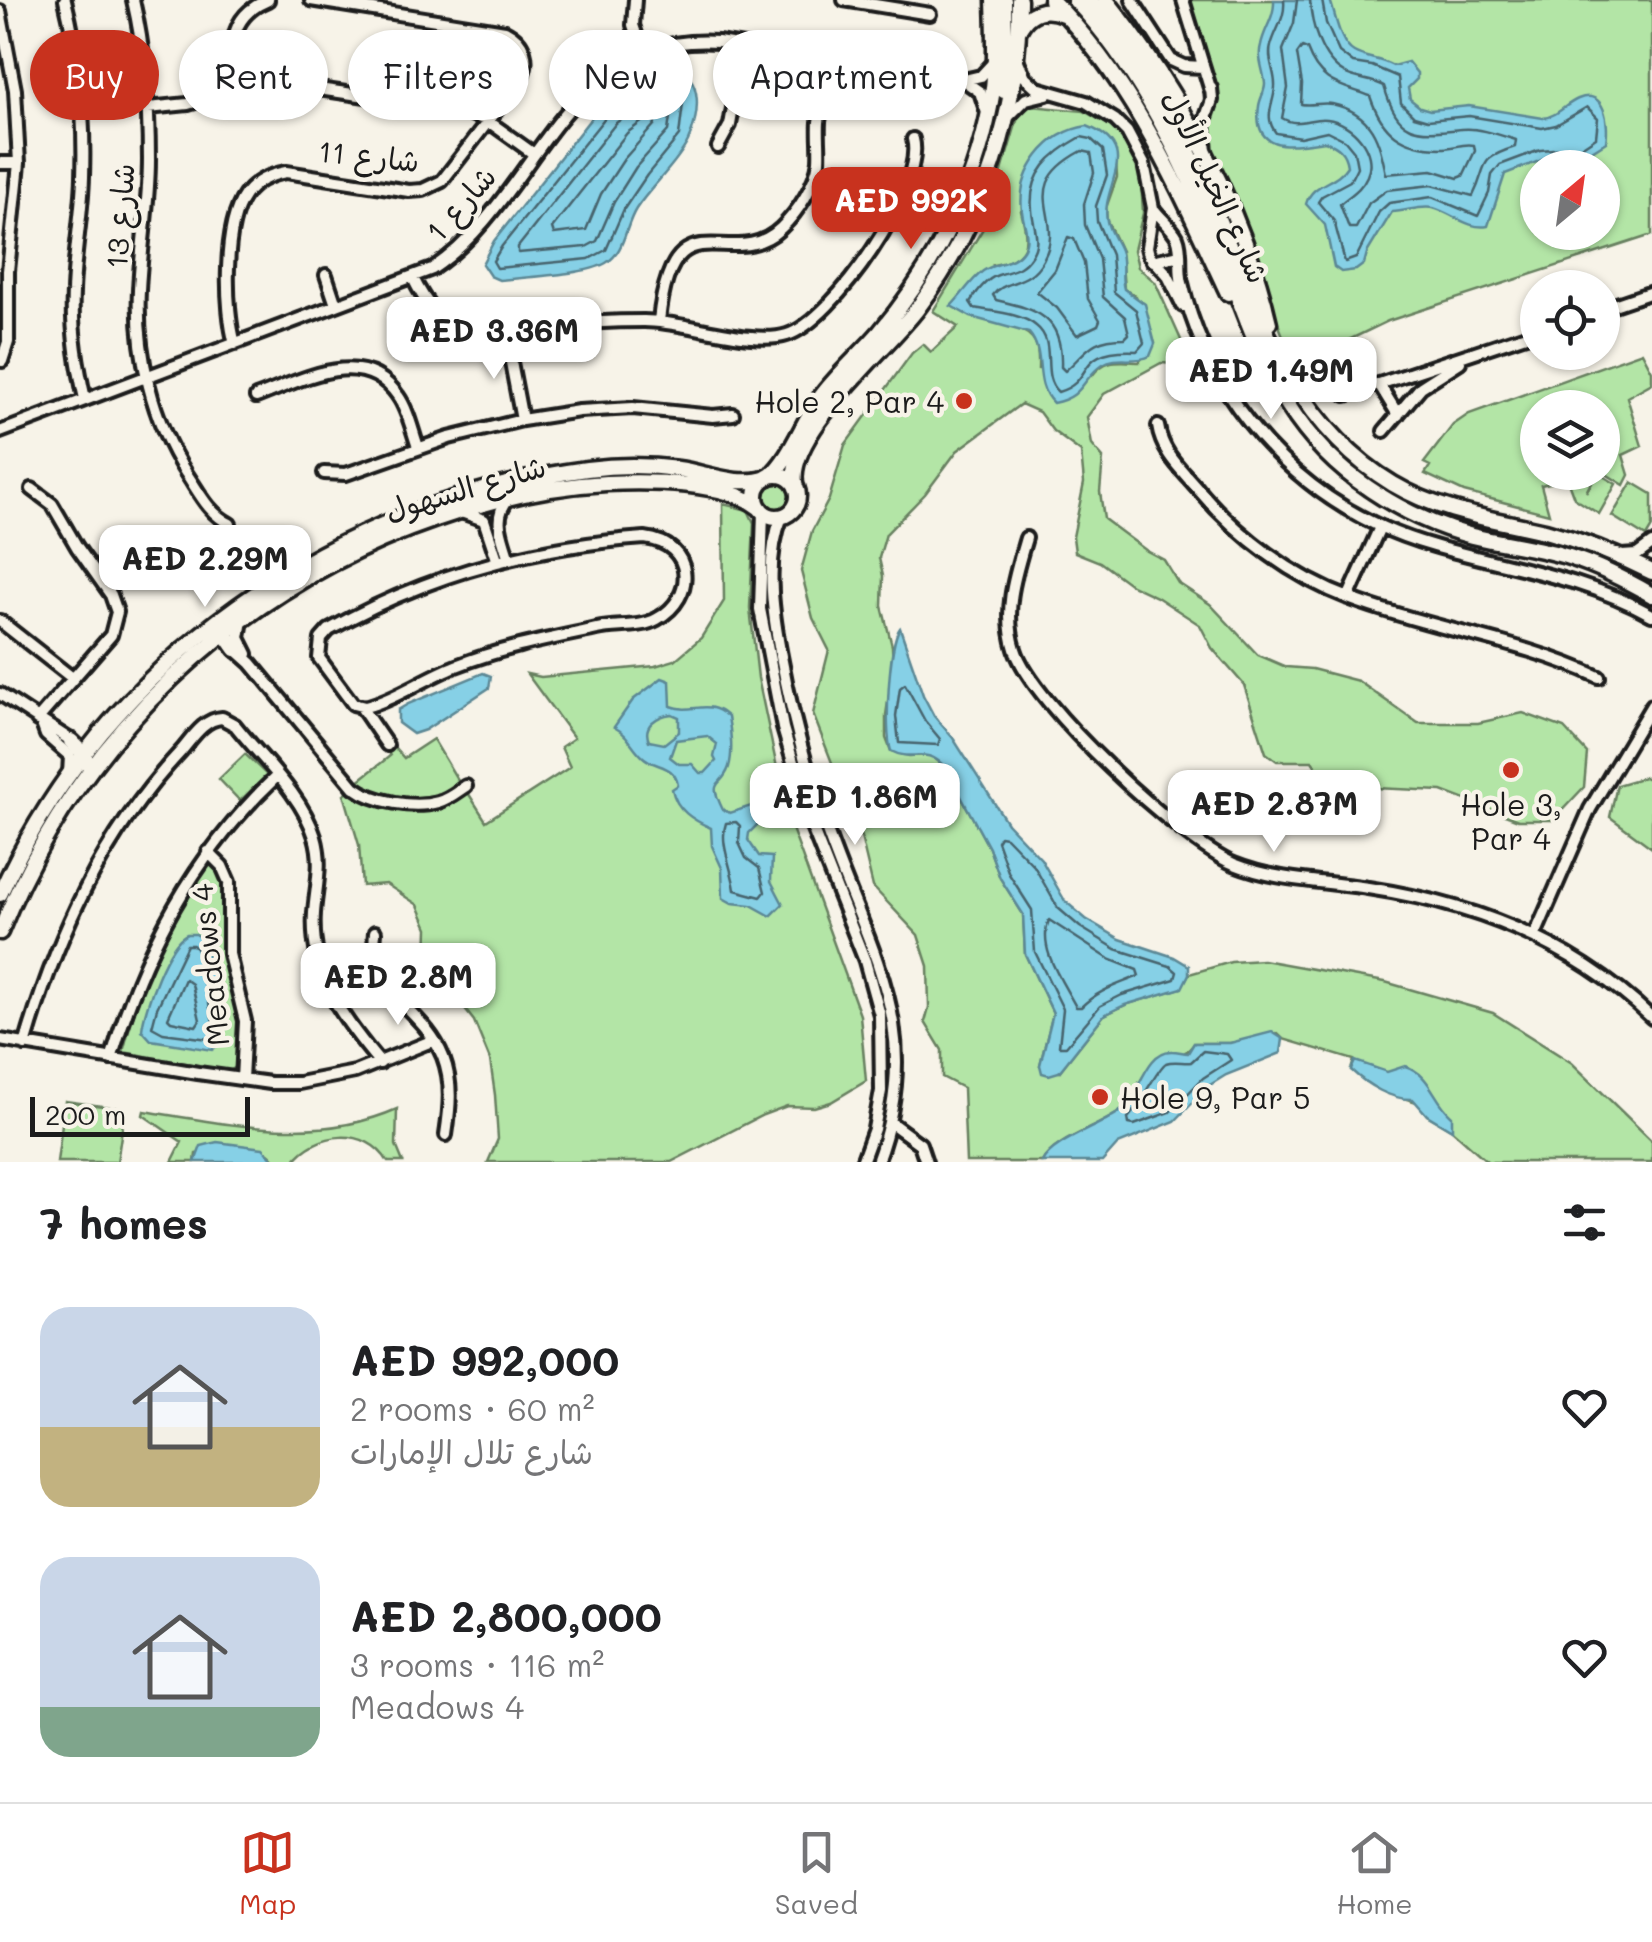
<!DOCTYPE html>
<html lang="en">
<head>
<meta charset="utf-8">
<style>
	:root { --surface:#fff; --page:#f2f2f2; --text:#202124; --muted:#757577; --line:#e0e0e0; --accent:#c8321e }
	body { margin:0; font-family:Mali,"Playpen Sans Arabic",sans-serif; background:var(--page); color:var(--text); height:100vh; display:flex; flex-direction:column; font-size:38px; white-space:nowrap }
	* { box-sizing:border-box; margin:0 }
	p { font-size:32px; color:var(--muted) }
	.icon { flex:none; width:55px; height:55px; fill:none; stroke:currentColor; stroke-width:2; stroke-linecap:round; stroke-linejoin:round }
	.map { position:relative; height:1162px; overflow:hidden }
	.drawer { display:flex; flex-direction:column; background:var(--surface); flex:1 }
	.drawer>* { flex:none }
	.top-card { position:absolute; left:30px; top:30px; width:1000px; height:90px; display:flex; gap:20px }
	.needle { width:65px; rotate:29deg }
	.controls { position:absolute; left:1520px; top:150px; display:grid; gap:20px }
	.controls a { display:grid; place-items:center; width:100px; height:100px; border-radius:50%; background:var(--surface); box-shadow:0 2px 8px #0004; font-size:50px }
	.scale { position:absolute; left:30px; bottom:25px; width:220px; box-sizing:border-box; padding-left:10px; border:5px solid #1c1c1c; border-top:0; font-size:28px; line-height:35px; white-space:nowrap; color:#1c1c1c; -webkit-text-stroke:8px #f7f3e8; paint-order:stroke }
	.price { position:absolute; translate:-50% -85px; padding:0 22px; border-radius:20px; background:#fff; color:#222; font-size:32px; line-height:65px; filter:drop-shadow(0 2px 5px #0008) }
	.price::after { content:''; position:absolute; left:50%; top:60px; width:30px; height:22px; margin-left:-15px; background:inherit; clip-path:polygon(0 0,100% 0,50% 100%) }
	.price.on { background:var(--accent); color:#fff }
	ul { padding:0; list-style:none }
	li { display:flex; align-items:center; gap:30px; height:250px; padding:0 40px }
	li span { display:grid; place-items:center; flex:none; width:280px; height:200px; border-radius:30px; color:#555 }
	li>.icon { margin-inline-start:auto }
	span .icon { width:120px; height:120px; fill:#fffc; stroke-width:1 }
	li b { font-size:42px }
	h2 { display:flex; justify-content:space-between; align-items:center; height:120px; padding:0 40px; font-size:42px }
	.chip { padding:0 35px; border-radius:45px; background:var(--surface); box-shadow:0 2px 8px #0004; font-size:35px; line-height:90px }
	.chip.on { background:var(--accent); color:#fff }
	.menu { display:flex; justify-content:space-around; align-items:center; height:140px; border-top:2px solid var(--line); background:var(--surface); font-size:28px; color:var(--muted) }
	.menu a { display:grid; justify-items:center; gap:5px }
	.menu .on { color:var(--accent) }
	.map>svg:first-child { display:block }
	.green { fill:#b3e5a6; stroke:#688061; stroke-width:2.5; fill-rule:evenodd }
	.water { fill:#86d0e6; stroke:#5c8895; stroke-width:2.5; fill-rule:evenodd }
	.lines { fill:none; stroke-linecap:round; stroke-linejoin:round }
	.shore { stroke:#46646d; stroke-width:2.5 }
	.minor-casing { stroke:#1c1c1c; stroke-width:18 }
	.major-casing { stroke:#1c1c1c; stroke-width:21 }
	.minor { stroke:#f7f3e8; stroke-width:10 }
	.major { stroke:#f7f3e8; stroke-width:14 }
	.poi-dot { fill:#c8321e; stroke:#f7f3e8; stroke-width:4 }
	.labels { text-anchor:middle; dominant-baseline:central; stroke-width:9; stroke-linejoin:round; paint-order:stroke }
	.street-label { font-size:30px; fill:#1c1c1c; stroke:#f7f3e8 }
	.poi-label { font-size:30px; fill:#1c1c1c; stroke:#f7f3e8; text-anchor:end }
</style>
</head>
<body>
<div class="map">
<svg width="1652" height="1162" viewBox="0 0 1652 1162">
	<rect width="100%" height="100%" fill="#f7f3e8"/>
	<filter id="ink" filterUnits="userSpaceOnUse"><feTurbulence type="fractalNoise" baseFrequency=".01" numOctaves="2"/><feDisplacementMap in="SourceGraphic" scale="20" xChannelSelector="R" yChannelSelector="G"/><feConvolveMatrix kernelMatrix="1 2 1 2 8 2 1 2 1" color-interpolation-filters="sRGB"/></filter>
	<g filter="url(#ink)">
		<!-- green -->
		<path class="green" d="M1190,0H1652V235L1388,321L1295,366L1213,160L1208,128L1218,98ZM1538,168H1602V232H1538Z
			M1031,106L1084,111L1110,126L1130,144L1140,163L1143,213L1134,250L1138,267L1155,282L1199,380L1174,364L1161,363L1104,394L1087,417L1092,445L1103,458L1100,492L1104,519L1147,551L1164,560L1178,583L1210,604L1258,655L1286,667L1312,669L1358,681L1418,723H1478L1523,713L1564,728L1587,753L1584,787L1553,820H1518L1442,791L1329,786L1312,761H1277L1266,753L1244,685L1212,648L1200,625L1157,597L1131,585L1100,562L1075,552L1073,537L1084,483L1081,452L1053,431L1039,412L1021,404L957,451L925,494L886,534L879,558L883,576L882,606L892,646L893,667L886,715V738L891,751L909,756L931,755L945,767L989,848L1000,878L1023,914L1025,954L1053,1013L1040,1065L1059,1072L1104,1015L1125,1005L1181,988L1189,974L1231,962L1263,960L1385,982L1493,1013L1572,1063L1652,1141V1162H1488L1452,1130L1427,1115L1417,1102L1386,1093L1351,1070L1354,1060L1283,1039L1278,1034L1230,1043H1194C1185,1059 1162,1058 1148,1071C1136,1081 1135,1100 1122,1110C1100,1127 1054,1139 1042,1162H966L963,1088L942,1077V1050L925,1022L929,1007L928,966L918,935L873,887L861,837L813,714L829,650L813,618L801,571L812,531L829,499L845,445L912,353L923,344L931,352L958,327L933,311L987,222L1019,114ZM1116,161L1117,177L1106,208L1107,221L1121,251L1124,289L1136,296L1155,343L1139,362C1118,361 1105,358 1092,376L1038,369C1039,346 1037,335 1014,327L993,265C1030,259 1029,243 1021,211Z
			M1642,352L1652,371V383L1627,397L1642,446L1623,455L1629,475L1624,485L1603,472L1602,408H1538V472L1596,473L1586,492L1598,473L1616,484L1599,514L1574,498L1567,479L1541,485L1549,514L1464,492L1425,474L1430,466L1424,463L1453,425L1469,414Z
			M761 497a16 16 0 1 1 32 0a16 16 0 1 1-32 0Z
			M1632,482L1652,494V527L1646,537L1612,516Z
			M723,504L748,510L754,523L750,608L758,678L787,815L860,1015L866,1081L831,1102L814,1107L787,1106L763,1115L671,1162H488L498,1139L495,1095L490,1060L474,1021L427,961L428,928L418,905L386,884L362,886L359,845L344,794L350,790L428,809L444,805L467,791L486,821L570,767L561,747L574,738L527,674L541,677L655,666L675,660L701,638L724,601Z
			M433,739L460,784C430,803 387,802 357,782L390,756L388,752L394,747L404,758Z
			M245,754L267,775L240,801L219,779Z
			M1644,777L1652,781V848L1610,817L1617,785Z
			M209,861L225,883L224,951L241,1032L237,1066L230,1071L123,1052C140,982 170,921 209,861Z
			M65,1101L125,1109L117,1162H57Z
			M397,1109L396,1145L403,1162H388C366,1126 317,1131 293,1162H276C263,1136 220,1151 196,1154L195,1162H172L182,1142L143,1115L144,1111C228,1124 316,1145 397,1109Z"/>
		<!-- water -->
		<path class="water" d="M1274,0H1330C1336,16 1339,43 1354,52C1366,59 1380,58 1393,66L1408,62L1417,73V79L1408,88L1410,99L1420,107L1430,110L1469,106L1543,118C1558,116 1564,105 1578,99C1606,87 1609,125 1606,142L1584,156L1542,160L1505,174L1488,226C1469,230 1452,213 1433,208C1420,205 1406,212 1392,212L1367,253L1364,264L1356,270L1341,272L1334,267L1325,225L1306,204C1312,182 1336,184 1347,166C1345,151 1338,147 1325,141C1294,145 1252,155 1259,106C1260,98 1265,92 1265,84C1264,71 1257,58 1261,45C1264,29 1275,17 1274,0Z
			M674,69C705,75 699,119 688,141C677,164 651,186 636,209C625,226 625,252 606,263C586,275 524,277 499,280L490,276L482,264L494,241L599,108L630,84L661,70Z
			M1087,126C1145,149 1100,186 1107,221C1109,232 1116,240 1120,250C1125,262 1120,276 1124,289L1145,304L1155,344L1150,356C1135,364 1117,355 1103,364C1081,379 1085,397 1053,403C1032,382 1047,354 1029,333L971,317L951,306C962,295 971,280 983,271C997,261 1013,265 1023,250C1031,237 1023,224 1022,211C1017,171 1047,132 1087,126Z
			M900,628L923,695L934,716L953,738L1007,823L1041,859L1065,901L1086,919L1120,939L1174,957L1189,966V974L1182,988L1125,1005L1104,1015L1059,1072L1049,1075L1042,1073L1040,1065L1053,1013L1025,954L1023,914L1000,878L989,848L945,767C924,745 913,763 891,751C884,731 889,642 900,628Z
			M483,673L491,676L489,688L425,730L413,734L398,723V710L408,704Z
			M662,678L670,681L671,706C694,715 706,697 728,717C731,731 733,753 729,767C721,790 707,777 723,810L730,813L751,806L764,813L762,820L749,833L748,840L759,856L772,857L771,881L783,904L771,916L751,905L732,903L723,898L722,868L712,846L711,828C693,820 676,810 672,789L678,785C674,763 655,769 642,756C631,746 629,735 614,727L633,700ZM672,714L679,717V732L664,744L649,741C642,725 657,716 672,714ZM707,736L717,744L714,757L716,761L705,773H700L692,764H679L670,757L676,740Z
			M187,934H196C212,945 225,1022 222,1042L212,1050L151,1040L142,1030C144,1008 168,942 187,934Z
			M1272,1032L1283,1039L1281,1053L1226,1075L1210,1085L1175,1121L1118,1144L1102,1162H1042C1052,1141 1102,1126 1122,1110C1139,1096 1146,1050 1172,1051C1178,1051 1183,1053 1188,1053L1194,1043H1230Z
			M1355,1061L1387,1072L1405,1066C1431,1074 1433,1100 1452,1116V1130L1427,1115L1413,1099C1391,1100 1367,1085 1351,1070Z
			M217,1142L263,1148L276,1162H195L201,1146Z"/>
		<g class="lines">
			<!-- shore -->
			<path class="shore" d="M1284,0C1286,18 1275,30 1271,46C1267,60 1276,73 1275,87C1274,105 1263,116 1276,133L1300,137L1327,131L1345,140L1354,151L1357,167L1350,181L1322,196L1318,202L1334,221L1345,262L1356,258L1379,212L1389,203L1432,197L1478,216L1489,193L1492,175L1500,165L1540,150L1581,147L1596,137L1598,118L1587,107L1556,125L1542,128L1469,116L1428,120L1414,116L1401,103L1398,77L1372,66L1353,63L1339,52L1326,23L1322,0
				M1297,0L1294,23L1283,50L1288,88L1282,118C1298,128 1310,117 1327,119C1352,122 1378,151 1367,176C1361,190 1350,195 1340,204L1349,228H1356L1369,203L1387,190L1432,185L1473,196C1489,165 1475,160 1515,147L1516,140C1500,135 1478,127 1461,129C1415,134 1398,135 1384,86C1371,79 1357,80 1344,73C1321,60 1311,25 1310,0
				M1302,47L1307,49C1320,84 1340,85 1370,96C1382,132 1402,148 1442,148C1454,148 1462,143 1474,145L1475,151L1463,176L1458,178L1432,170L1386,174C1379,140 1373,113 1332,104C1322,102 1311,106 1301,104L1302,84L1297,54Z
				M664,80H677L685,87L679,136L647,175L624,209L606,250L589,259L497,268L493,261L502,246L607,115L635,93Z
				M667,92L673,97L668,131L636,167L614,202L597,241L586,247L518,253V247L616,123L641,104Z
				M648,117L654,118L655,124L624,159L601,194L586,230L554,234L552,228L627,133Z
				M1081,137L1091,139L1103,150L1107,175L1096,206L1097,221L1111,255L1114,292L1136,310L1144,343L1137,351C1071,348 1098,380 1058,392C1039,375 1058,343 1036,326C1021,313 993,312 974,308L970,302C977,292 986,279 998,275C1012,270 1022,270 1031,256C1042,241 1033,227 1032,210C1028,173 1052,153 1081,137Z
				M1082,151L1091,153L1094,173L1084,204L1085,225L1099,259L1103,297L1125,317L1129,334L1125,338C1089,338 1088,351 1065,371L1061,367C1063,317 1039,310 996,300L993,295C1005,279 1029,286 1043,260C1068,217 1013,188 1082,151Z
				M1068,237L1074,239L1084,263L1088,299L1100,320L1098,325L1077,335L1057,308L1037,292L1055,270Z
				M905,684L925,721L940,739L938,745L899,743L896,716L900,688Z
				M736,822L740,826L739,843L746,858L759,868L765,892L761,897L735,890C732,867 719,843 726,823Z
				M1000,836L1006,837L1034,866L1058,908L1080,927L1116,949L1170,966L1177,972L1175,979L1122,995L1100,1006L1066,1046H1059L1063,1009L1035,952L1032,910L1009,874L997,841Z
				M1049,920L1109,959L1137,970L1139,976C1118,985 1098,990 1081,1007H1076C1063,982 1037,949 1049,920Z
				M187,945H193L197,950L214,1026L209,1039L163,1033L152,1027L157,1008Z
				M185,979L192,984L200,1020L196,1026L171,1021L168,1018Z
				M1203,1051L1227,1054L1231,1060L1203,1078L1170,1112L1134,1125L1129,1124L1128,1118C1139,1107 1158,1067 1166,1063C1173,1060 1184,1063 1191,1062Z"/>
			<!-- minor casing -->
			<g class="minor-casing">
				<path id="minor" d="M65,0C79,57 85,118 83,177C82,215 74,254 73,292C71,329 77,364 85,399
					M133,0C145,52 149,106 149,160C149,203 141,246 139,290C136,352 152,420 186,473C199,492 208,513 230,524
					M635,0L633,25L642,52
					M844,0L930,14
					M1132,0L1171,60L1184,66L1203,67
					M1183,0L1211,91
					M0,11L15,90L19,163L8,271V342L2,361
					M1018,61L1025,77L1037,88L1086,102L1115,120L1127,132L1144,164L1153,208L1147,247L1149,255L1167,274L1183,306
					M872,66L901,62L927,74
					M964,80L981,76L994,62
					M239,89C230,52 226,17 268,0
					M148,108L188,104L249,86L278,83L461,110L488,121L534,154
					M1008,117L1026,99L1047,94
					M718,147L730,125L744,46
					M1206,154L1204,123L1212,100L1211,88
					M0,163H19
					M1153,208C1160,218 1172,227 1177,237C1183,251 1178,268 1182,283C1192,326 1212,372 1238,408C1287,476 1352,523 1434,546C1510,568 1581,576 1652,615
					M1153,261L1180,255
					M326,275L336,305
					M413,278C424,301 444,329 470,337C496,345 533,330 560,326C587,322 616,321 644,321C684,321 753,346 787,335C833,321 926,187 913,139
					M1602,309L1652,292
					M659,321C672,193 731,276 781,228C798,212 816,184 819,161C820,148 818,135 819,122C822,101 825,80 828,60
					M506,336L522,420
					M235,344C225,309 223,226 245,195C255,181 269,175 286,172L409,191L423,190L442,181L520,80C531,60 525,41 505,31L311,0
					M1379,384L1398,415
					M1346,395L1538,331
					M256,397C300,381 363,344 398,396C408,410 412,430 418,447
					M1158,426C1162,453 1181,469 1198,489C1239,537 1292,577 1351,599C1433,630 1520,640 1599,677
					M1384,431L1421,387L1460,362
					M0,432L432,269C539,198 561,31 718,42L871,66L899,76L927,74L963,80L980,92L986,110
					M324,473L346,474L449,438L522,420L579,411L633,408L713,416L733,414
					M32,489L52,504L77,547L111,595L117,612L111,635L37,720
					M763,511L760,609L783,728L813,830L865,961L880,1015L881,1091L874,1129L862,1162
					M464,513L484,520L497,559
					M782,516C765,558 772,608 780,651C791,711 806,770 826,828C868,950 927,1028 877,1162
					M645,538C694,544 697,597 657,619C639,629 616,624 597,629C549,639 501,648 456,666C425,678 396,699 365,707L353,704L319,658L321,639L329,630C428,574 532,546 645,538Z
					M1026,538C1015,575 1003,611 1015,649C1031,703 1182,842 1234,864C1276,881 1323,881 1368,888C1475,904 1573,942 1652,1018
					M508,556C502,535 492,517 509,498
					M1622,556L1637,555L1652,544
					M1348,598L1380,527
					M242,620L239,638L247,654
					M0,621L71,677
					M232,646L251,663L354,787C374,802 414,809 438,802C449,799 457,792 466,786
					M0,694L75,743
					M361,707L387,745
					M42,724L46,735L70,756L69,774
					M208,852L222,866L229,882V954L245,1021L242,1079
					M375,932C368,997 422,1005 443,1057C453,1083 450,1108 446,1135
					M1535,935L1590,809L1652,705
					M0,1040L198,1073L270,1083H299L355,1072L434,1040
					M25,1045C57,935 103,834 182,750C193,737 204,719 222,718L235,725C262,759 302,795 315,837C323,863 316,887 314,913C310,975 342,1018 380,1063
					M111,1059C143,951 193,855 276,777
					M890,1122L920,1144L926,1162"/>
			</g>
			<!-- major casing -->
			<g class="major-casing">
				<path id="major" d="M1051,0C1133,80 1180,191 1228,293
					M1075,0C1135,64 1177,147 1211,228C1251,322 1269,415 1357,480C1392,506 1430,525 1472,536C1504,544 1537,547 1569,557C1598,566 1626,580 1652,595
					M1090,0C1138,54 1176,122 1205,188C1253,297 1285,419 1393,484C1440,512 1493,519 1545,531C1583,541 1618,555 1652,572
					M1106,0C1179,91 1243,209 1269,323
					M1019,30C1028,12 1044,6 1063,14
					M1004,91V0
					M756 496a21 21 0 1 1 42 0a21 21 0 1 1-42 0Z
					M769,477C793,456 803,419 823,394C840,372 862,353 880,332C934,268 974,190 990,107C997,73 995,35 994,0
					M796,488C781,437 888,348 917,309C985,219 1019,112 1019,0
					M222,629L236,649
					M71,741L84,754L87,763
					M0,894C107,658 333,503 587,469C617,465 648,465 678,469C707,473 738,488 767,478
					M0,932C78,737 237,587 436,519C490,500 548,486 606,483C647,481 727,481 760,508"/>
			</g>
			<!-- minor -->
			<use href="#minor" class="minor"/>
			<!-- major -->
			<use href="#major" class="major"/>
		</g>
	</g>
	<!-- markers -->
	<g class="poi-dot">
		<circle cx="964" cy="401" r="10"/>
		<circle cx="1511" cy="770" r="10"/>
		<circle cx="1100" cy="1097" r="10"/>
	</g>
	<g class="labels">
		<!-- street labels -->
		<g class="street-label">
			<text transform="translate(369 155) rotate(6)">شارع 11</text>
			<text transform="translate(1217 186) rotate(65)">شارع الخيل الأول</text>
			<text transform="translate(460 203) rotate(-49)">شارع 1</text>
			<text transform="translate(119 216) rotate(-86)">شارع 13</text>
			<text transform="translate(465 487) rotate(-16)">شارع السهول</text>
			<text transform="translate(209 965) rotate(-96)">Meadows 4</text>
		</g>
		<!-- poi labels -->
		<g class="poi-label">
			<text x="944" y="401">Hole 2, Par 4</text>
			<text x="1511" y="804" text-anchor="middle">Hole 3,<tspan x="1511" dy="34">Par 4</tspan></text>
			<text x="1120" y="1097" text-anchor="start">Hole 9, Par 5</text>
		</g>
	</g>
</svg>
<div class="controls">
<a><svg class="needle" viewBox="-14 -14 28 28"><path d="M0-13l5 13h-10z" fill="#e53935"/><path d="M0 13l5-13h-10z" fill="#757577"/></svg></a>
<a><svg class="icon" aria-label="locate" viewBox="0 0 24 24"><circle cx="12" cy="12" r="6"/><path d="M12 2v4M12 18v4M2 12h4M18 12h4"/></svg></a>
<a><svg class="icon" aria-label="layers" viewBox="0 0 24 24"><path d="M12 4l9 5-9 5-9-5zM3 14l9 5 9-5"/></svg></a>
</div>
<div class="scale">200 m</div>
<b class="price on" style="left:911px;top:252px">AED 992K</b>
<b class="price" style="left:494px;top:382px">AED 3.36M</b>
<b class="price" style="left:1271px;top:422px">AED 1.49M</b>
<b class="price" style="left:205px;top:610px">AED 2.29M</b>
<b class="price" style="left:855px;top:848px">AED 1.86M</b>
<b class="price" style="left:1274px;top:855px">AED 2.87M</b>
<b class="price" style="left:398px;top:1028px">AED 2.8M</b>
<div class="top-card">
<a class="chip on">Buy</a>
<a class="chip">Rent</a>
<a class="chip">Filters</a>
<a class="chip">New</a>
<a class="chip">Apartment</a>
</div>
</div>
<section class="drawer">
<h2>7 homes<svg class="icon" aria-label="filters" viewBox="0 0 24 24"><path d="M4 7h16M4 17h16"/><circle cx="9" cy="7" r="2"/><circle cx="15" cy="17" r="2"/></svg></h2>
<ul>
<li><span style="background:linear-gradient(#c9d6e8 60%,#c2b280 0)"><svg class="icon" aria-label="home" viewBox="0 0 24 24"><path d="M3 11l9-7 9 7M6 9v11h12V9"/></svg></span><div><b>AED 992,000</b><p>2 rooms · 60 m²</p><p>شارع تلال الإمارات</p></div><svg class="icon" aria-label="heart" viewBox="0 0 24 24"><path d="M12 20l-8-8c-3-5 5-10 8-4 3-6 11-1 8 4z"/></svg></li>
<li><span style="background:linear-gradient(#c9d6e8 75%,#7fa58c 0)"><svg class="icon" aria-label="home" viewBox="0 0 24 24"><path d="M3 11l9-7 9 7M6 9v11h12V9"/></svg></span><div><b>AED 2,800,000</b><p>3 rooms · 116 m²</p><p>Meadows 4</p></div><svg class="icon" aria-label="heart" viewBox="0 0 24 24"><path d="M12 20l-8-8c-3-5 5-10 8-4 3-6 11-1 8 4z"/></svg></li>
</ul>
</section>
<nav class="menu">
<a class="on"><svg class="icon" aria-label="map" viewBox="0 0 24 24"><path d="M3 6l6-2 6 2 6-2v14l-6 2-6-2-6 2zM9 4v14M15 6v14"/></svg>Map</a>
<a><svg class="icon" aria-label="saved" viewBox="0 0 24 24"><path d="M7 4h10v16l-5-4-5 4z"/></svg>Saved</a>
<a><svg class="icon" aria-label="home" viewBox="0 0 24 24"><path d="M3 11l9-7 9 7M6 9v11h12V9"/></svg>Home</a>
</nav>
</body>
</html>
